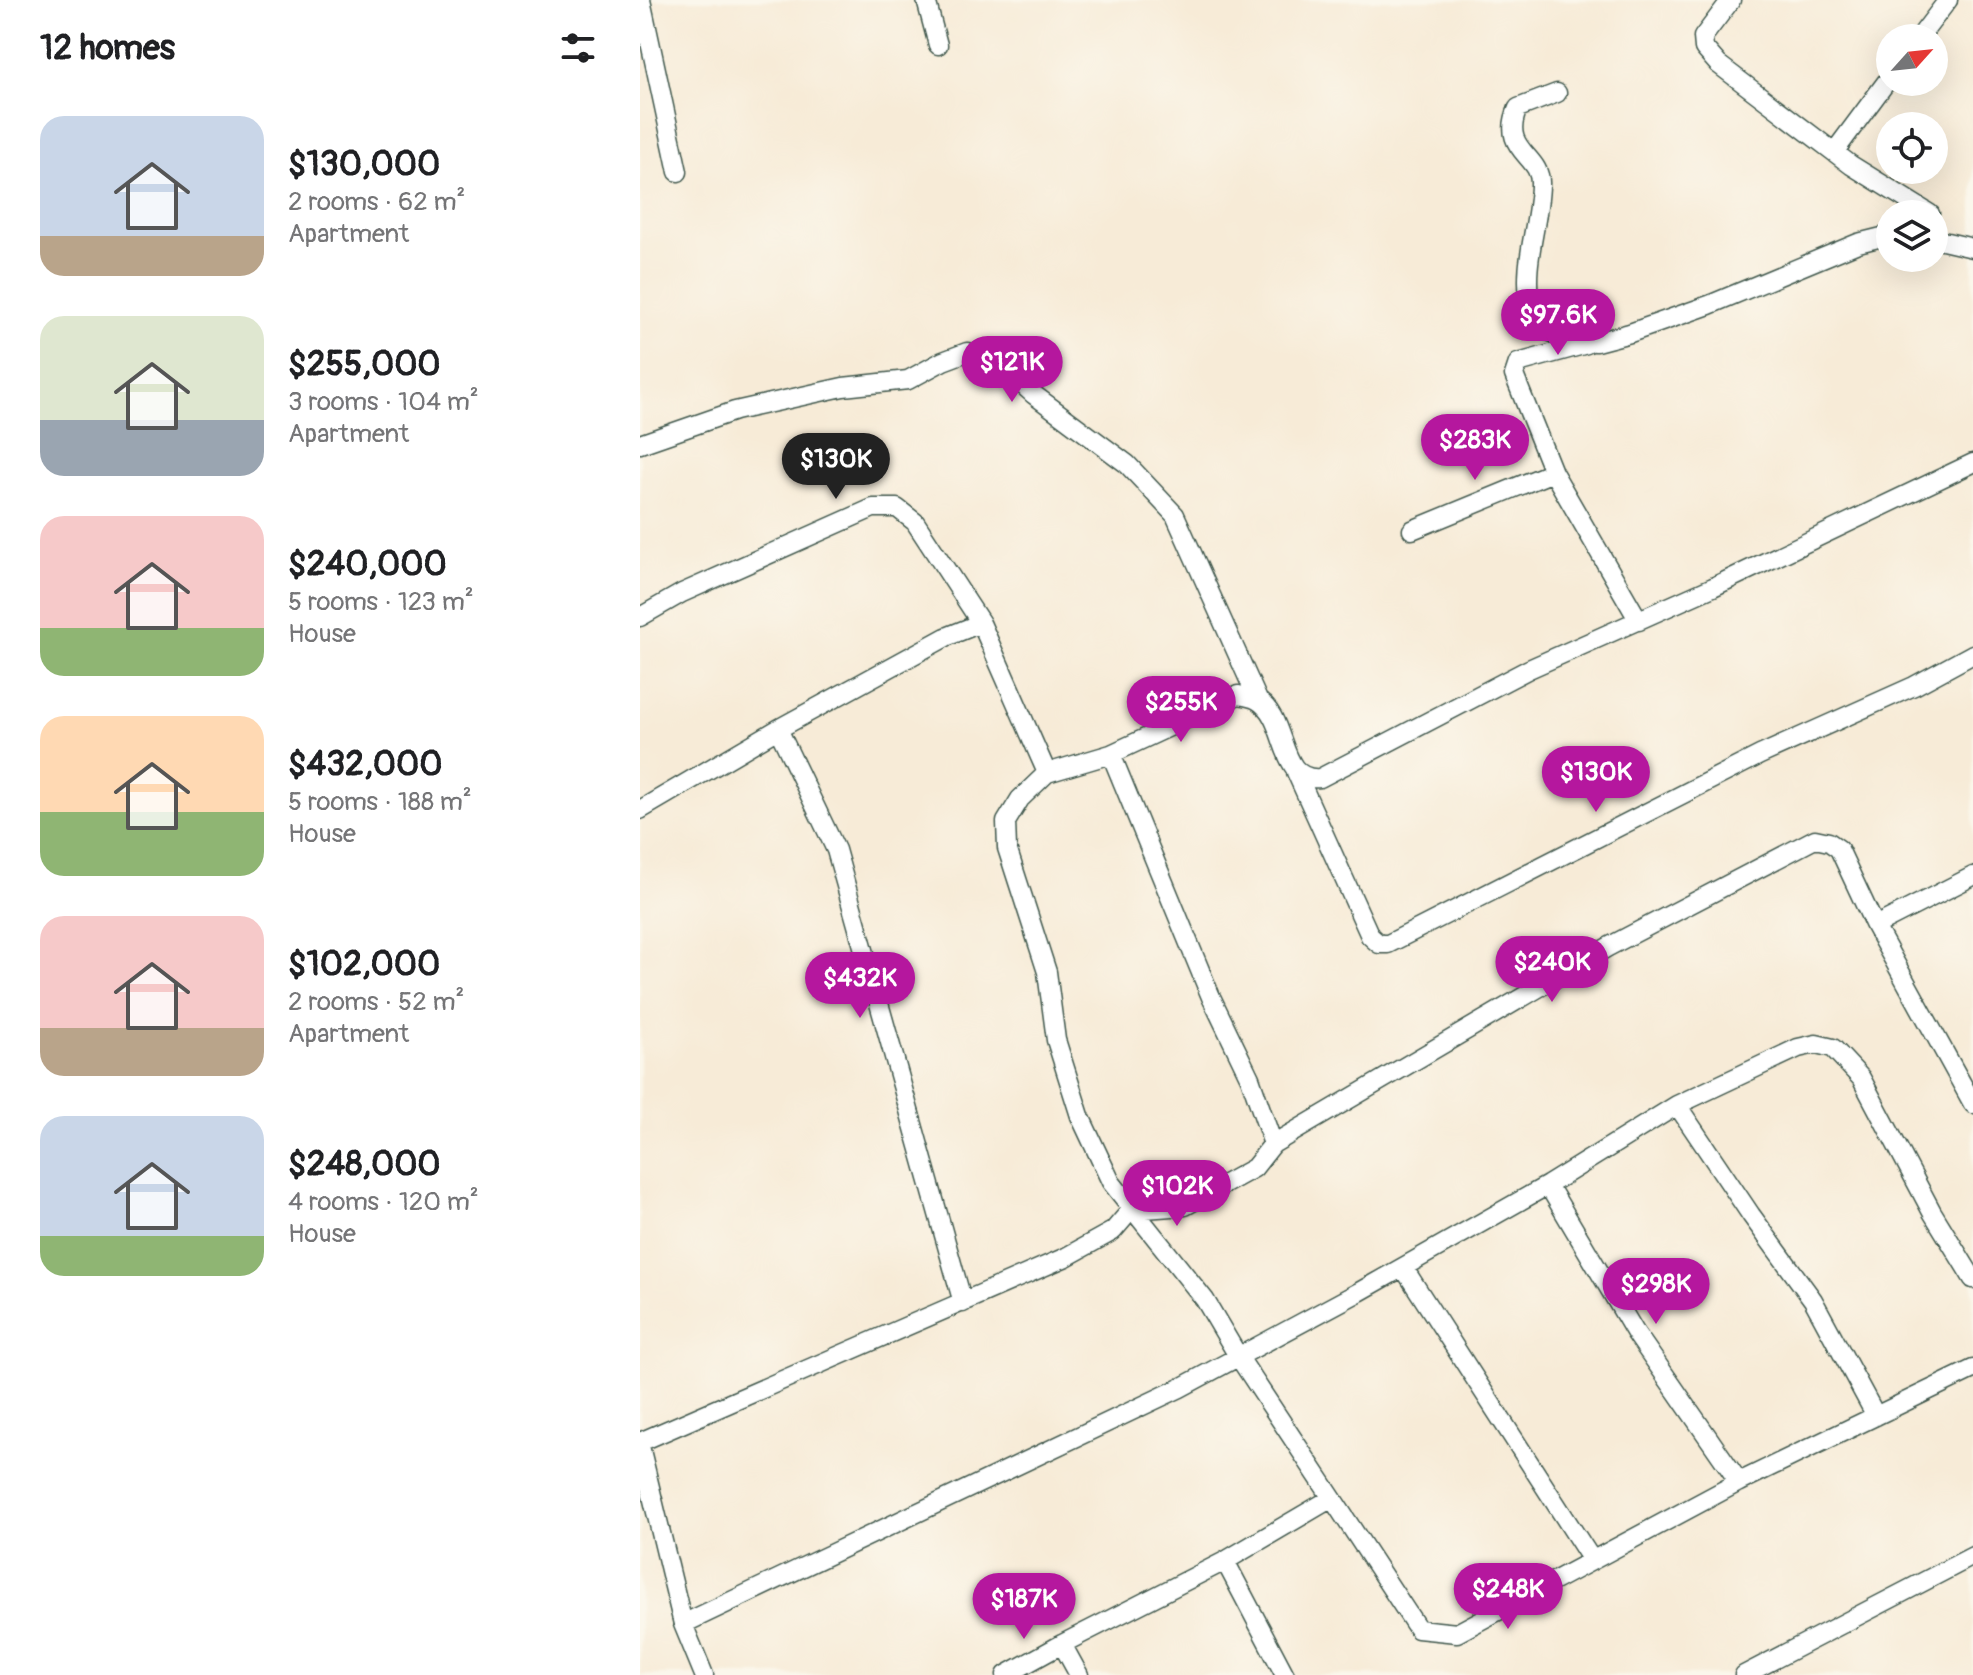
<!DOCTYPE html>
<html lang="en">
<head>
<meta charset="utf-8">
<style>
	:root { --surface:#fff; --page:#f6f6f6; --text:#202124; --muted:#757577; --accent:#b5179e }
	body { margin:0; font-family:Pangolin,sans-serif; background:var(--page); color:var(--text); height:100vh; display:flex; flex-direction:column; font-size:30px; white-space:nowrap }
	* { box-sizing:border-box; margin:0 }
	p { font-size:26px; color:var(--muted) }
	.icon { flex:none; width:44px; height:44px; fill:none; stroke:currentColor; stroke-width:2; stroke-linecap:round; stroke-linejoin:round }
	.map { position:relative; flex:1; overflow:hidden }
	.sheet { display:flex; flex-direction:column; background:var(--surface); width:640px }
	.sheet>* { flex:none }
	.needle { width:52px; rotate:63deg }
	.tools { position:absolute; left:1236px; top:24px; display:grid; gap:16px }
	.tools a { display:grid; place-items:center; width:72px; height:72px; border-radius:50%; background:var(--surface); box-shadow:0 8px 32px #0002; font-size:40px }
	.price { position:absolute; translate:-50% -68px; padding:0 18px; border-radius:28px; background:var(--accent); color:#fff; font-size:26px; line-height:52px; filter:drop-shadow(0 2px 4px #0008) }
	.price::after { content:''; position:absolute; left:50%; top:48px; width:24px; height:18px; margin-left:-12px; background:inherit; clip-path:polygon(0 0,100% 0,50% 100%) }
	.price.selected { background:#222; color:#fff }
	ul { padding:0; list-style:none }
	li { display:flex; align-items:center; gap:24px; height:200px; padding:0 40px }
	li span { display:grid; place-items:center; flex:none; width:224px; height:160px; border-radius:24px; color:#555 }
	li>.icon { margin-inline-start:auto }
	span .icon { width:96px; height:96px; fill:#fffc; stroke-width:1 }
	li b { font-size:34px }
	h2 { display:flex; justify-content:space-between; align-items:center; height:96px; padding:0 40px; font-size:34px }
	main { display:flex; flex:1; min-height:0 }
	.map>svg:first-child { display:block }
	.lines { fill:none; stroke-linecap:round; stroke-linejoin:round }
	.street-casing { stroke:#3f574c; stroke-width:21 }
	.street { stroke:#fff; stroke-width:18 }
</style>
</head>
<body>
<main>
<section class="sheet">
<h2>12 homes<svg class="icon" aria-label="filters" viewBox="0 0 24 24"><path d="M4 7h16M4 17h16"/><circle cx="9" cy="7" r="2"/><circle cx="15" cy="17" r="2"/></svg></h2>
<ul>
<li><span style="background:linear-gradient(#c9d6e8 75%,#b9a48a 0)"><svg class="icon" aria-label="home" viewBox="0 0 24 24"><path d="M3 11l9-7 9 7M6 9v11h12V9"/></svg></span><div><b>$130,000</b><p>2 rooms · 62 m²</p><p>Apartment</p></div></li>
<li><span style="background:linear-gradient(#dfe7d0 65%,#9aa5b1 0)"><svg class="icon" aria-label="home" viewBox="0 0 24 24"><path d="M3 11l9-7 9 7M6 9v11h12V9"/></svg></span><div><b>$255,000</b><p>3 rooms · 104 m²</p><p>Apartment</p></div></li>
<li><span style="background:linear-gradient(#f6c9c9 70%,#8fb573 0)"><svg class="icon" aria-label="home" viewBox="0 0 24 24"><path d="M3 11l9-7 9 7M6 9v11h12V9"/></svg></span><div><b>$240,000</b><p>5 rooms · 123 m²</p><p>House</p></div></li>
<li><span style="background:linear-gradient(#ffd9b3 60%,#8fb573 0)"><svg class="icon" aria-label="home" viewBox="0 0 24 24"><path d="M3 11l9-7 9 7M6 9v11h12V9"/></svg></span><div><b>$432,000</b><p>5 rooms · 188 m²</p><p>House</p></div></li>
<li><span style="background:linear-gradient(#f6c9c9 70%,#b9a48a 0)"><svg class="icon" aria-label="home" viewBox="0 0 24 24"><path d="M3 11l9-7 9 7M6 9v11h12V9"/></svg></span><div><b>$102,000</b><p>2 rooms · 52 m²</p><p>Apartment</p></div></li>
<li><span style="background:linear-gradient(#c9d6e8 75%,#8fb573 0)"><svg class="icon" aria-label="home" viewBox="0 0 24 24"><path d="M3 11l9-7 9 7M6 9v11h12V9"/></svg></span><div><b>$248,000</b><p>4 rooms · 120 m²</p><p>House</p></div></li>
</ul>
</section>
<div class="map">
<svg width="1333" height="1675" viewBox="0 0 1333 1675">
	<rect width="100%" height="100%" fill="#fbf7ec"/>
	<filter id="ink" filterUnits="userSpaceOnUse"><feTurbulence type="fractalNoise" baseFrequency=".0125" numOctaves="2"/><feDisplacementMap in="SourceGraphic" scale="16" xChannelSelector="R" yChannelSelector="G"/><feConvolveMatrix kernelMatrix="1 2 1 2 8 2 1 2 1" color-interpolation-filters="sRGB"/></filter>
	<filter id="wash" filterUnits="userSpaceOnUse"><feTurbulence type="fractalNoise" baseFrequency=".006" numOctaves="4" result="noise"/><feDisplacementMap in="SourceGraphic" scale="32" xChannelSelector="R" yChannelSelector="G"/><feGaussianBlur stdDeviation="1.8" result="paint"/><feColorMatrix in="noise" values="0 0 0 0 0 0 0 0 0 0 0 0 0 0 0 0 0 1.4 0 .05"/><feComposite in="paint" operator="in"/></filter>
	<g filter="url(#wash)">
		<rect width="100%" height="100%" fill="#f7ebd7"/>
	</g>
	<g filter="url(#ink)">
		<g class="lines">
			<!-- street casing -->
			<g class="street-casing">
				<path id="street" d="M1,0L38,172
					M286,0L298,45
					M1091,0L1063,37L1064,48L1078,64L1211,165L1290,214
					M1279,38L1308,0
					M917,93L878,108C859,152 902,154 900,185C899,225 881,267 891,307C893,315 898,322 902,329L927,338L956,342L990,333L1069,305L1218,243L1250,235
					M1195,151L1250,77
					M1294,239L1333,248
					M947,344L878,363L874,375L913,472L999,621
					M0,444L95,411L203,387L268,380L303,361L327,352L354,359L393,394L487,464L535,515L618,700
					M772,530L913,472
					M0,617L42,593L233,508H257L275,522L341,623
					M138,729L196,850L323,1303
					M656,772L730,936L739,944H748L1120,755L1274,686L1333,654
					M0,810L138,729L306,637L341,623L407,773
					M1235,926L1333,876
					M1037,1105L1111,1215L1173,1300L1236,1416
					M633,1144L968,947L1175,839L1189,842L1199,849L1235,926L1333,1104
					M908,1185L995,1332L1099,1482
					M763,1267L952,1560
					M0,1442L426,1257L473,1231L491,1210L545,1206L614,1168L633,1144L610,1078L571,997L471,754
					M0,1446L43,1624L64,1675
					M692,1498L598,1356L565,1300L471,1182L440,1116L416,1040L407,972L367,848L366,822L380,799L407,773L471,754L598,695C604,696 612,697 617,700C649,718 637,782 680,778L889,669L1073,587L1333,463
					M585,1561L645,1675
					M43,1624L540,1388L719,1292L908,1185L1037,1105L1158,1048L1176,1044L1193,1048L1221,1078L1292,1212L1333,1279
					M366,1675L422,1644
					M439,1675L422,1644L585,1561L692,1498L778,1629L817,1633L1099,1482L1333,1369
					M1104,1675L1333,1556"/>
			</g>
			<!-- street -->
			<use href="#street" class="street"/>
		</g>
	</g>
</svg>
<div class="tools">
<a><svg class="needle" viewBox="-14 -14 28 28"><path d="M0-13l5 13h-10z" fill="#e53935"/><path d="M0 13l5-13h-10z" fill="#757577"/></svg></a>
<a><svg class="icon" aria-label="locate" viewBox="0 0 24 24"><circle cx="12" cy="12" r="6"/><path d="M12 2v4M12 18v4M2 12h4M18 12h4"/></svg></a>
<a><svg class="icon" aria-label="layers" viewBox="0 0 24 24"><path d="M12 4l9 5-9 5-9-5zM3 14l9 5 9-5"/></svg></a>
</div>
<b class="price" style="left:918px;top:357px">$97.6K</b>
<b class="price" style="left:372px;top:404px">$121K</b>
<b class="price" style="left:835px;top:482px">$283K</b>
<b class="price selected" style="left:196px;top:501px">$130K</b>
<b class="price" style="left:541px;top:744px">$255K</b>
<b class="price" style="left:956px;top:814px">$130K</b>
<b class="price" style="left:912px;top:1004px">$240K</b>
<b class="price" style="left:220px;top:1020px">$432K</b>
<b class="price" style="left:537px;top:1228px">$102K</b>
<b class="price" style="left:1016px;top:1326px">$298K</b>
<b class="price" style="left:868px;top:1631px">$248K</b>
<b class="price" style="left:384px;top:1641px">$187K</b>
</div>
</main>
</body>
</html>
